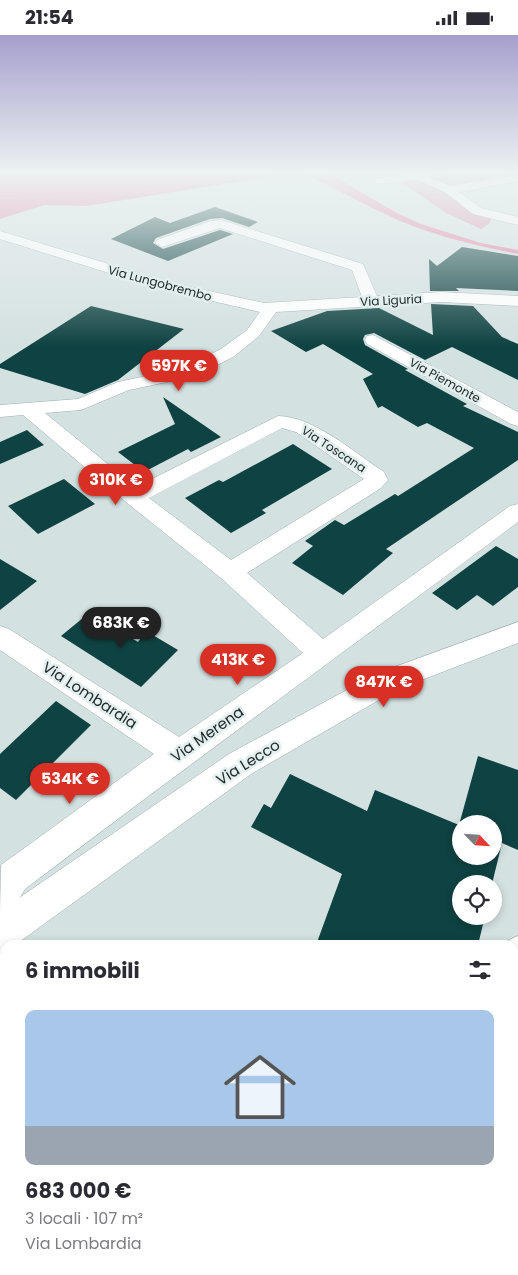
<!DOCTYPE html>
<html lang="it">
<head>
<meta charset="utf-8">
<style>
	:root { --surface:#fff; --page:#f2f2f3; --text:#2b2b33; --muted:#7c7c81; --line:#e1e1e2; --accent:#d93025 }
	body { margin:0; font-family:Poppins,sans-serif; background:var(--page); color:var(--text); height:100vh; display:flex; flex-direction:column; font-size:19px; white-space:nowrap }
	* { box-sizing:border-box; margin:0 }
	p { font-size:16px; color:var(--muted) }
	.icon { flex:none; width:28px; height:28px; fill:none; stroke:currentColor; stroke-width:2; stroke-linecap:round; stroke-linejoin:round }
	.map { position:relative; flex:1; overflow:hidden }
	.side { position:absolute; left:0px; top:905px; width:519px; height:335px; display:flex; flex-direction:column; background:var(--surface); border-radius:15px 15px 0 0; box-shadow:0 2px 8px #0003 }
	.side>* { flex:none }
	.needle { width:32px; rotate:115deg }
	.tools { position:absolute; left:452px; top:780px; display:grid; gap:10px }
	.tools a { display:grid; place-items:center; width:50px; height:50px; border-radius:50%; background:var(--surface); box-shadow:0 2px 8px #0003; font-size:25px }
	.price { position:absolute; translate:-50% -42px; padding:0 11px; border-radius:18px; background:var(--accent); color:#fff; font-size:16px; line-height:32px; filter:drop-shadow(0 1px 2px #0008) }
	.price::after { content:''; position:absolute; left:50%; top:30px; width:15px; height:11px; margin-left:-8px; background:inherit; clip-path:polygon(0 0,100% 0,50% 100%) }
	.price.selected { background:#222; color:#fff }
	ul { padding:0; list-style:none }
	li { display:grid; align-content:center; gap:10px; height:265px; padding:0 25px }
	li+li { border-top:1px solid var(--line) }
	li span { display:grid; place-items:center; height:155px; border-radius:10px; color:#555 }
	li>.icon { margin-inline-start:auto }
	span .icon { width:90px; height:90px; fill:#fffc; stroke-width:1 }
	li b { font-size:21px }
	h2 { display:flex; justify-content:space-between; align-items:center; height:60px; padding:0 25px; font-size:21px }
	.status { display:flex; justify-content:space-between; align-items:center; height:35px; padding:0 25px; background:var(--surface); direction:ltr }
	.status svg { height:14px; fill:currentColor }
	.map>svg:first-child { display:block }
	.green { fill:#d797ac }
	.forest { fill:#df7ca0 }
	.water { fill:#e480a5 }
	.building { fill:#0f4242; fill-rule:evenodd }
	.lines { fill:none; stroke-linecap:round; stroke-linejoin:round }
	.minor-casing { stroke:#a1aeae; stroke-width:1 }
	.secondary-casing { stroke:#a1aeae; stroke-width:1 }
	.minor { fill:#fff; fill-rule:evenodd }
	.secondary { fill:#fff; fill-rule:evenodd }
	.labels { text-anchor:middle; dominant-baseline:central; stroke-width:5; stroke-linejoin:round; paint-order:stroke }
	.far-street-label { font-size:12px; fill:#242929; stroke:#e1efee }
	.street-label { font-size:15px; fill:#242929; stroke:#e1efee }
</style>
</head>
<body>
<div class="status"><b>21:54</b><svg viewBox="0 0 49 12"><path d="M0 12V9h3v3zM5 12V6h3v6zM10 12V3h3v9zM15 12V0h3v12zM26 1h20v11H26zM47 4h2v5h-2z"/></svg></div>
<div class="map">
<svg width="518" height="1240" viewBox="0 0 518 1240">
	<rect width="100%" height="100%" fill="#d4e1e1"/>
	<!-- green -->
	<path class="green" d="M465,138H518L447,152L426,142L428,140L433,142Z
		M414,142L443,154L472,176L491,184L490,188L481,194L446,178L401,147L415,145L412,143Z"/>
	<!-- forest -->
	<path class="forest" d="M0,138H291L86,171L44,170L0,184Z"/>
	<!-- water -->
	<path class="water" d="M177,138H214L192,143L174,154L143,160L75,165L0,163V157C35,162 130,163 161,148C167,145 172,140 177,138Z
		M300,138H328L397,178L421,189L481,208L518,215V219C472,210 425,199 383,178C355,165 329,149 300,138Z"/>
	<!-- building -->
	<path class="building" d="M215,172L258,187L249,192L222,183L210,184L156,203L153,208L163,214L220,195L233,199L168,226L111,204L155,182L170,188Z
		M462,212L518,221V256L456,253L459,256H430L429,224L437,231Z
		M431,269L473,271L502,302L518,309V345L452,312L425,325L374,298L365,300L363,304L365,310L408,334L405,335L467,369L463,371L518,397V425L386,514L393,518L343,560L292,528L313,511L305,506L335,485L344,490L395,459L398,461L474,413L427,388L418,392L382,371L378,373L363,344L373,339L323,309L306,317L271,296L327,276L379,273L433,300Z
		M91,271L184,294L118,345L85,359L0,333V329Z
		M163,362L221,402L191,417L188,414L144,437L118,417L175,389Z
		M27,395L44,410L0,429V407Z
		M293,409L332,434L262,475L266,478L231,498L185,463L219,445L223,447Z
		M64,444L95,469L38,499L8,471Z
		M496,511L518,524V552L493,571L477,560L457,575L432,558Z
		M0,524L37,546L0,575Z
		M89,578L138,607L146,596L178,615L141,652L61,601Z
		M56,666L91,690L16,765L0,753V719Z
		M478,721L518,735V815L502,808L492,849H461V881H485L478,910H316L342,839L251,792L264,769L271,773L290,739L367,776L375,755L459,790ZM461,789H494V821H461Z"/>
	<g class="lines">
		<!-- minor casing -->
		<g class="minor-casing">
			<path id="minor" d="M412,138H437L429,142L450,151L518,140V146L459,157L481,173L518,182V190L473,179L445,157L416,144L378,149L372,146L378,143Z
				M221,185L363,229L377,261L441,257L518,261V271L441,267L276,277L259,301L233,322L195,341L129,355L81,375L45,378L136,452L278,381C313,381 355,418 384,437L388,445L381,453L247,538L323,604L510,471L518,469V487C354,610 188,730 25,854L13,873L0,878L1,830L154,719L0,615V591L9,594L179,702L303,618L221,543L126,467L23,380L0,382V370L78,364L118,347L184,333L221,314L247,295L260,277L160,254L0,204V196L168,247L264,268L362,262L352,235L220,193L162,212L155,208L157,205L210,186ZM282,393L296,397L364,444L231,525L149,463Z
				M373,300L518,377V391L511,389L367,309L365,305L367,301Z"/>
		</g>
		<!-- secondary casing -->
		<g class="secondary-casing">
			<path id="secondary" d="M518,587V608L398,654L251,739L15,910H5V915L0,917V876L229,719L378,638Z
				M518,901V953L514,954V910H503L505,907Z
				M373,1235H422L420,1240H370Z"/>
		</g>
		<!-- minor -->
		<use href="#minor" class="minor"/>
		<!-- secondary -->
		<use href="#secondary" class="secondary"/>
	</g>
	<!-- sky -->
	<linearGradient id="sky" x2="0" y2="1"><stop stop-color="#a69fcd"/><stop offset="0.44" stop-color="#ecf2f2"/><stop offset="1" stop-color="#ecf2f2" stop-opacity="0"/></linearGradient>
	<rect width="518" height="311" fill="url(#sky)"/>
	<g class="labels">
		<!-- far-street labels -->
		<g class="far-street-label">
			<text transform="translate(160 248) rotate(15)">Via Lungobrembo</text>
			<text transform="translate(391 265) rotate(-3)">Via Liguria</text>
			<text transform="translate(445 345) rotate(29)">Via Piemonte</text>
			<text transform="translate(334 414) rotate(33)">Via Toscana</text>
		</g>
		<!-- street labels -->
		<g class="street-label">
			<text transform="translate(90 660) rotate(33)">Via Lombardia</text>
			<text transform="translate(207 699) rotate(-35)">Via Merena</text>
			<text transform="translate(248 727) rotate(-32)">Via Lecco</text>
		</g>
	</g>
</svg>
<div class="tools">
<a><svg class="needle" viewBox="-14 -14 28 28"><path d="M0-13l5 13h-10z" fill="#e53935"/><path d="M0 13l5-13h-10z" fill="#7c7c81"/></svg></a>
<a><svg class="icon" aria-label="locate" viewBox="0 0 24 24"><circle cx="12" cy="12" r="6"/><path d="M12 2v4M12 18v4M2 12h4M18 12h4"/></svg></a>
</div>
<b class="price" style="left:179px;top:357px">597K €</b>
<b class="price" style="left:116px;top:471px">310K €</b>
<b class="price selected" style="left:121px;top:614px">683K €</b>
<b class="price" style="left:238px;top:651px">413K €</b>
<b class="price" style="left:384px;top:673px">847K €</b>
<b class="price" style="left:70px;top:770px">534K €</b>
<section class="side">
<h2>6 immobili<svg class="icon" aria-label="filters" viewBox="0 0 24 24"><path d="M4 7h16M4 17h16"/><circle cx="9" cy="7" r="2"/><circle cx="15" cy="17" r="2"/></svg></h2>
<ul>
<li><span style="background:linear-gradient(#a9c7e8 75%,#9aa5b1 0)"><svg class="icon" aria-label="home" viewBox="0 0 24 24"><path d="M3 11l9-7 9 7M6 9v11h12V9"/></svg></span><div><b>683 000 €</b><p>3 locali · 107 m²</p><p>Via Lombardia</p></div></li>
</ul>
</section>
</div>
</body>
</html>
